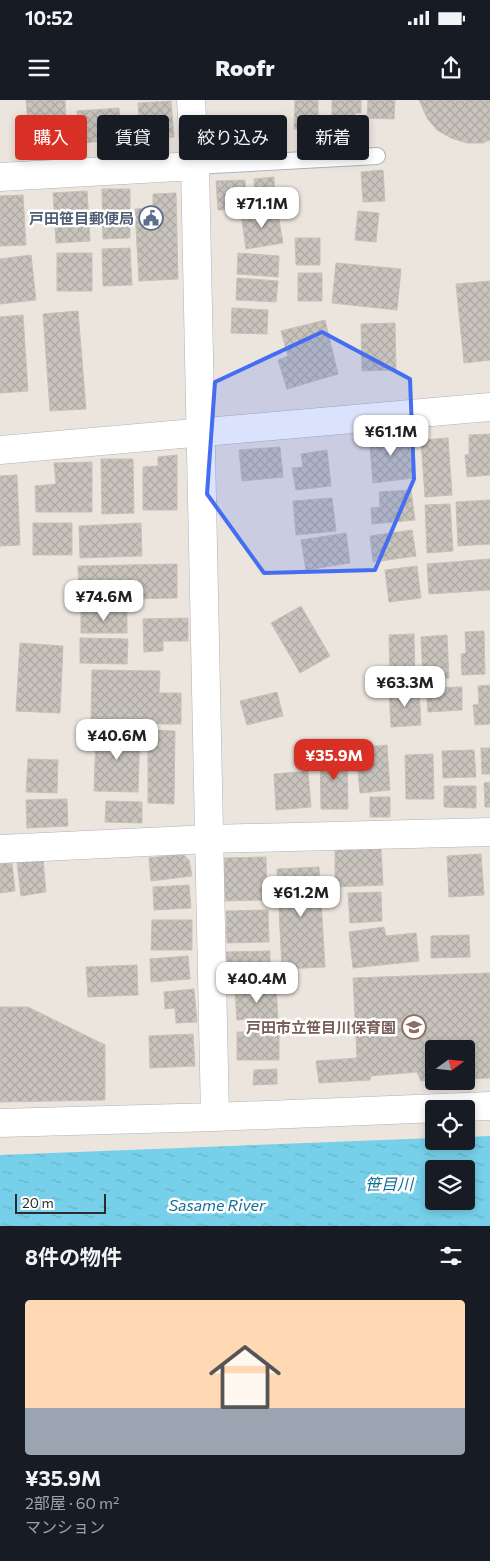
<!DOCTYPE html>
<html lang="ja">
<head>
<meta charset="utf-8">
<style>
	:root { --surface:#171b24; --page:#242831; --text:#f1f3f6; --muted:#9ea1a6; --accent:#d93025 }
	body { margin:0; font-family:Commissioner,"Noto Sans JP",sans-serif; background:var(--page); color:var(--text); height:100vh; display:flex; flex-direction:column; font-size:19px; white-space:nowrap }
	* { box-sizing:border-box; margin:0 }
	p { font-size:16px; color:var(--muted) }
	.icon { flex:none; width:28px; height:28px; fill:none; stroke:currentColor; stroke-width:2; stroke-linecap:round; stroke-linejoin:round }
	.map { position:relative; height:1126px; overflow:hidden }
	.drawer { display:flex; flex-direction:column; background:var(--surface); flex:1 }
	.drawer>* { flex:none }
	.top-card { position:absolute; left:15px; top:15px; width:460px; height:45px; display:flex; gap:10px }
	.needle { width:32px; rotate:75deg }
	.controls { position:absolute; left:425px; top:940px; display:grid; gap:10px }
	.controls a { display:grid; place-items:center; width:50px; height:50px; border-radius:5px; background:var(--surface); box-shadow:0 2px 8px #0003; font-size:25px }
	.scale { position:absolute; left:15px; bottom:12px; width:91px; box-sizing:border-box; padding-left:5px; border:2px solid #2b2b2b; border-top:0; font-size:14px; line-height:18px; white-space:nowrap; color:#2b2b2b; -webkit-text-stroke:4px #fff; paint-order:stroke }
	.price { position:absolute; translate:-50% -42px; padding:0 11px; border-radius:10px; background:#fff; color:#222; font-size:16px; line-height:32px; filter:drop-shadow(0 1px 2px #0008) }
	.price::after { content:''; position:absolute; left:50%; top:30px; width:15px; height:11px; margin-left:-8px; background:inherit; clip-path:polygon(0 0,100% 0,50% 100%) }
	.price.on { background:var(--accent); color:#fff }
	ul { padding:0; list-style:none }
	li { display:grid; align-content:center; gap:10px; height:265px; padding:0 25px }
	li span { display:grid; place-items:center; height:155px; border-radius:5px; color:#555 }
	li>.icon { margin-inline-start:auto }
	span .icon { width:90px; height:90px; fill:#fffc; stroke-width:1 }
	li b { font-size:21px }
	h2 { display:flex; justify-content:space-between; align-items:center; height:60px; padding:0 25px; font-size:21px }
	.chip { padding:0 18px; border-radius:5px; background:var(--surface); box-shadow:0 2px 8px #0003; font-size:18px; line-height:45px }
	.chip.on { background:var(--accent); color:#fff }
	.status { display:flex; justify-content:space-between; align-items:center; height:35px; padding:0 25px; background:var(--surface); direction:ltr }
	.status svg { height:14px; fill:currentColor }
	header { display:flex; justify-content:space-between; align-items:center; height:65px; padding:0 25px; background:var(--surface); font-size:22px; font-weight:800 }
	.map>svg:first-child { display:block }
	.water { fill:url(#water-ripples); fill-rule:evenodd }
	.building { fill:url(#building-cross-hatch); stroke:#c7c1b7 }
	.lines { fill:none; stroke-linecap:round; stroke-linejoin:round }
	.service-casing { stroke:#aeb1bb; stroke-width:18 }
	.minor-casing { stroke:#aeb1bb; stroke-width:29 }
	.tertiary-casing { stroke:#aeb1bb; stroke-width:29 }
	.service { stroke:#fff; stroke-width:16 }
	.minor { stroke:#fff; stroke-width:28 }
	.tertiary { stroke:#fff; stroke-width:28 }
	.marked { fill:#456df1; fill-opacity:0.2; stroke:#456df1; stroke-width:4; stroke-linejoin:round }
	.labels { text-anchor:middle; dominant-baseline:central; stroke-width:5; stroke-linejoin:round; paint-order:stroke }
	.service-label { font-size:15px; font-weight:bold; fill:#4e5e75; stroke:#fff; text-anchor:end }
	.education-label { font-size:15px; font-weight:bold; fill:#785e54; stroke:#fff; text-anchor:end }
	.water-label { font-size:16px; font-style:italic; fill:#146f96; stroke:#fff }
</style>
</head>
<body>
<div class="status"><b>10:52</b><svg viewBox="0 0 49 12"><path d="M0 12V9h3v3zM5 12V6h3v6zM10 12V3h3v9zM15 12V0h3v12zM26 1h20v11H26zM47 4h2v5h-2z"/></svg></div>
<header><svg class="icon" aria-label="menu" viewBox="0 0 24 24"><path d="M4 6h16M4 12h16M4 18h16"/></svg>Roofr<svg class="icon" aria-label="share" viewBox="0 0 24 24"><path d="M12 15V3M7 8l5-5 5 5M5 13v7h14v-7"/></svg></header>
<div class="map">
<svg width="490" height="1126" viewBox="0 0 490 1126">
	<defs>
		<pattern id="water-ripples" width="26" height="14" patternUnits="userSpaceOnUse" patternTransform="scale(1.25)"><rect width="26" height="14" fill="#76d0e9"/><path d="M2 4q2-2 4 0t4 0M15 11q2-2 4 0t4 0" fill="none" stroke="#66b3c8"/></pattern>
		<pattern id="building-cross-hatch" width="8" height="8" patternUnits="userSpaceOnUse" patternTransform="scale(1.25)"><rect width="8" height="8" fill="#c8c3bc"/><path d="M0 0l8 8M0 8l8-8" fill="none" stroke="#aca8a2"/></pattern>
	</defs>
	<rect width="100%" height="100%" fill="#ece5de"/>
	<!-- water -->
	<path class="water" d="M490,1036V1126H0V1055L434,1038V1041H466V1037ZM434,1069H466V1101H434Z"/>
	<!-- building -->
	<path class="building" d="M26,0H65L66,24L28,25Z
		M295,0H318V30L294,29Z
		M332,0H361V13H355V32H332Z
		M368,0H395L394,19L367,18Z
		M419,0H490V40L483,43H467L451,38L437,30L427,18Z
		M171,1L174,37L141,40L138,3Z
		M119,8L121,40L80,43L77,11Z
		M383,70L385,101L363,102L361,72Z
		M274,77L275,102L255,103L254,79Z
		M245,80L246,109L218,110L216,81Z
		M102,89H130V138L103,139Z
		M87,91L90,141L56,143L53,93Z
		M176,93L178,179L139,181L135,109L153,108V94Z
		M23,95L26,145L0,146V96Z
		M277,108L283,143L246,149L241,114Z
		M358,111L379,113L376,142L355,140Z
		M295,138H320V165H296Z
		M130,148L132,185L103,186L102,149Z
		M57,153H92V191H57Z
		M238,153L279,156L278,177L237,174Z
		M31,155L36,200L0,204V159Z
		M336,163L401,169L397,210L332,203Z
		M298,173H322V201H298Z
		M237,178L278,181L276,202L236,200Z
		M490,181V260L464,263L456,184Z
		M232,208L268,210L267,234L231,233Z
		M78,211L86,309L50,311L43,214Z
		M23,215L28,291L0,293V217Z
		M325,220L338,274L287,289L278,260L288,256L281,231Z
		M395,223L396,270L362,271L361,224Z
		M408,331L413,378L373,383L369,335Z
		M490,334V375L467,377L465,355L469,354V335Z
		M448,338L452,395L425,397L421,340Z
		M280,347L283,377L242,381L239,350Z
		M327,350L331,386L296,390L292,368L303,367L301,354Z
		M177,355V410H143V367L158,366V357Z
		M101,359H133L134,413L102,414Z
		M92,362V412H36L35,386L56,384L54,363Z
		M17,375L20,445L0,446V376Z
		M411,390L415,420L372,424L371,408L380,407L379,392Z
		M332,398L336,431L296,435L293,401Z
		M490,400V444L458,446L456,402Z
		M450,404L453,451L427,453L425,405Z
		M33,423H72V455H33Z
		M141,423L142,456L80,458L79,426Z
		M412,430L416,456L373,462L370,436Z
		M346,433L350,463L306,470L301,440Z
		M490,459V490L429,494L427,464Z
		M177,464V498L79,500L78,466Z
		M417,466L421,498L389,502L385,470Z
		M301,506L330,556L300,573L271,523Z
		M81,510H127V533H81Z
		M188,518V541H163V551L144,552L143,519Z
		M484,531L485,574L462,575L461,554L466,553L465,532Z
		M414,534L415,577H390L389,535Z
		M447,535L449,578L423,579L421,537Z
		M80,538L128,539L127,564L80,563Z
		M20,543L63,546L60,613L16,611Z
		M92,570L160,571L159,593H181V624H91Z
		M490,585V624L475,625L473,605L479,604L478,586Z
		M462,587V610L428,612L426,588Z
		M419,590L421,625L391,627L389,591Z
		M277,592L283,616L247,625L240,601Z
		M96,630L140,631L138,692L94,691Z
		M148,630L175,631L174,704L148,703Z
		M387,645L390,690L360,693L356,648Z
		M481,648H490V674H482Z
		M474,650L476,677L443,678L442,651Z
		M347,652L348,709H321L320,653Z
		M433,654L434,699H406L405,655Z
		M28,659L58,660L57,693L26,692Z
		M308,671L311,707L276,710L274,674Z
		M490,682V707H485L484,683Z
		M444,686H476V708L444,707Z
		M370,697H390V717H370Z
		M67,699L68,726L27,728L26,700Z
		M106,701L142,702V723L105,722Z
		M381,748L383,785L335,787V749Z
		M183,754L189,760L192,776L151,781L149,758Z
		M481,754L484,795L449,797L447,756Z
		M266,757L267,800L225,801L224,758Z
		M43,759L46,792L21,796L17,762Z
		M12,763L15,791L0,793V764Z
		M319,767L325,867L282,869L277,769Z
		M189,785L191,808L154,810L153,787Z
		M381,792L382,821L350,823L348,793Z
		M268,810L269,842L227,843L226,811Z
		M152,820H192V850H151Z
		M384,827L386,836L416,833L419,861L353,868L349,832Z
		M469,835L470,857L431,858V836Z
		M270,851V879L227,881L226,852Z
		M188,856L190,879L151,882L150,859Z
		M137,865L138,895L88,897L86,867Z
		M490,873V978L466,979V949H434V980L421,981L417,972L371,976L370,980L319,983L316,961L357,958L353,878Z
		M194,889L197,922L176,923L175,908L165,909L164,892Z
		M276,889L278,918L237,920L235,891Z
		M0,907H28L105,945V1000L0,1002Z
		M237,932H279V960H237Z
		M193,934L195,966L150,968L149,936Z
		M277,969V984L253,985L254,970Z"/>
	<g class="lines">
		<!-- service casing -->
		<g class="service-casing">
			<path id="service" d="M195,66L377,56"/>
		</g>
		<!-- minor casing -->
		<g class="minor-casing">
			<path id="minor" d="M191,0L195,66L215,1017
				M0,77L195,66
				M0,749L210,739L490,732
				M0,1023L215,1017L490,1006"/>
		</g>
		<!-- tertiary casing -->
		<g class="tertiary-casing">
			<path id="tertiary" d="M0,350L490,307"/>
		</g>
		<!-- service -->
		<use href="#service" class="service"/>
		<!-- minor -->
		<use href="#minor" class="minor"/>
		<!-- tertiary -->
		<use href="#tertiary" class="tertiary"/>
	</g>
	<!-- marked area -->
	<path class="marked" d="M322,232L410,279L414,379L375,470L264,473L207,394L215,282Z"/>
	<!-- icons -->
	<defs>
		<g id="civic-ring" transform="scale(1.25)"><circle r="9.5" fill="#fff" stroke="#5c6f8a" stroke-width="1.5"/><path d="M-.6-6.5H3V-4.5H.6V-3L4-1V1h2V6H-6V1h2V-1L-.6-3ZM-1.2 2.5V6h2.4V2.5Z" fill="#5c6f8a"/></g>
		<g id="school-ring" transform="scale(1.25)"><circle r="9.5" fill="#fff" stroke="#8d6e63" stroke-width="1.5"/><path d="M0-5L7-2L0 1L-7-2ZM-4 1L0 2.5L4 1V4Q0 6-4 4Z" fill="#8d6e63"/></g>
	</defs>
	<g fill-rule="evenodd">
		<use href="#civic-ring" x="151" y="118"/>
		<use href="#school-ring" x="414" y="927"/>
	</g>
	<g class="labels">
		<!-- service labels -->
		<g class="service-label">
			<text x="134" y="118">戸田笹目郵便局</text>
		</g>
		<!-- education labels -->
		<g class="education-label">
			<text x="396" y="927">戸田市立笹目川保育園</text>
		</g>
		<!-- water labels -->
		<g class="water-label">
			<text x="389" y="1083">笹目川</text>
			<text x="217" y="1104">Sasame River</text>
		</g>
	</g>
</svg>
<div class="controls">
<a><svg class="needle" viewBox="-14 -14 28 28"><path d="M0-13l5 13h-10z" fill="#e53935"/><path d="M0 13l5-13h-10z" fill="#9ea1a6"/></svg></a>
<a><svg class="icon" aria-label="locate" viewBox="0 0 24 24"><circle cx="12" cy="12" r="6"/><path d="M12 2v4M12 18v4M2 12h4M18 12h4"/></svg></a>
<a><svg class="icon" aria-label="layers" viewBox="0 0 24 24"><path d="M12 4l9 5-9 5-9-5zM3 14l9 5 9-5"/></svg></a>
</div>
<div class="scale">20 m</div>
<b class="price" style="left:262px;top:129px">¥71.1M</b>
<b class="price" style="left:391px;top:357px">¥61.1M</b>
<b class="price" style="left:104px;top:522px">¥74.6M</b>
<b class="price" style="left:405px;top:608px">¥63.3M</b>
<b class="price" style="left:117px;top:661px">¥40.6M</b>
<b class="price on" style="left:334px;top:681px">¥35.9M</b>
<b class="price" style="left:301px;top:818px">¥61.2M</b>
<b class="price" style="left:257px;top:904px">¥40.4M</b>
<div class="top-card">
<a class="chip on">購入</a>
<a class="chip">賃貸</a>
<a class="chip">絞り込み</a>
<a class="chip">新着</a>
</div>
</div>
<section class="drawer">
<h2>8件の物件<svg class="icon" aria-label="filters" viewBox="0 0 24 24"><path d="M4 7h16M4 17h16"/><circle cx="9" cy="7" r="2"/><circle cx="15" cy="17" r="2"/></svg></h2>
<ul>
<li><span style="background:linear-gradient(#ffd9b3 70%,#9aa5b1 0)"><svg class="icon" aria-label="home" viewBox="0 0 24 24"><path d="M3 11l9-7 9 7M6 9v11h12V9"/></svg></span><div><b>¥35.9M</b><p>2部屋 · 60 m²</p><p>マンション</p></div></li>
</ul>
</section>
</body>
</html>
